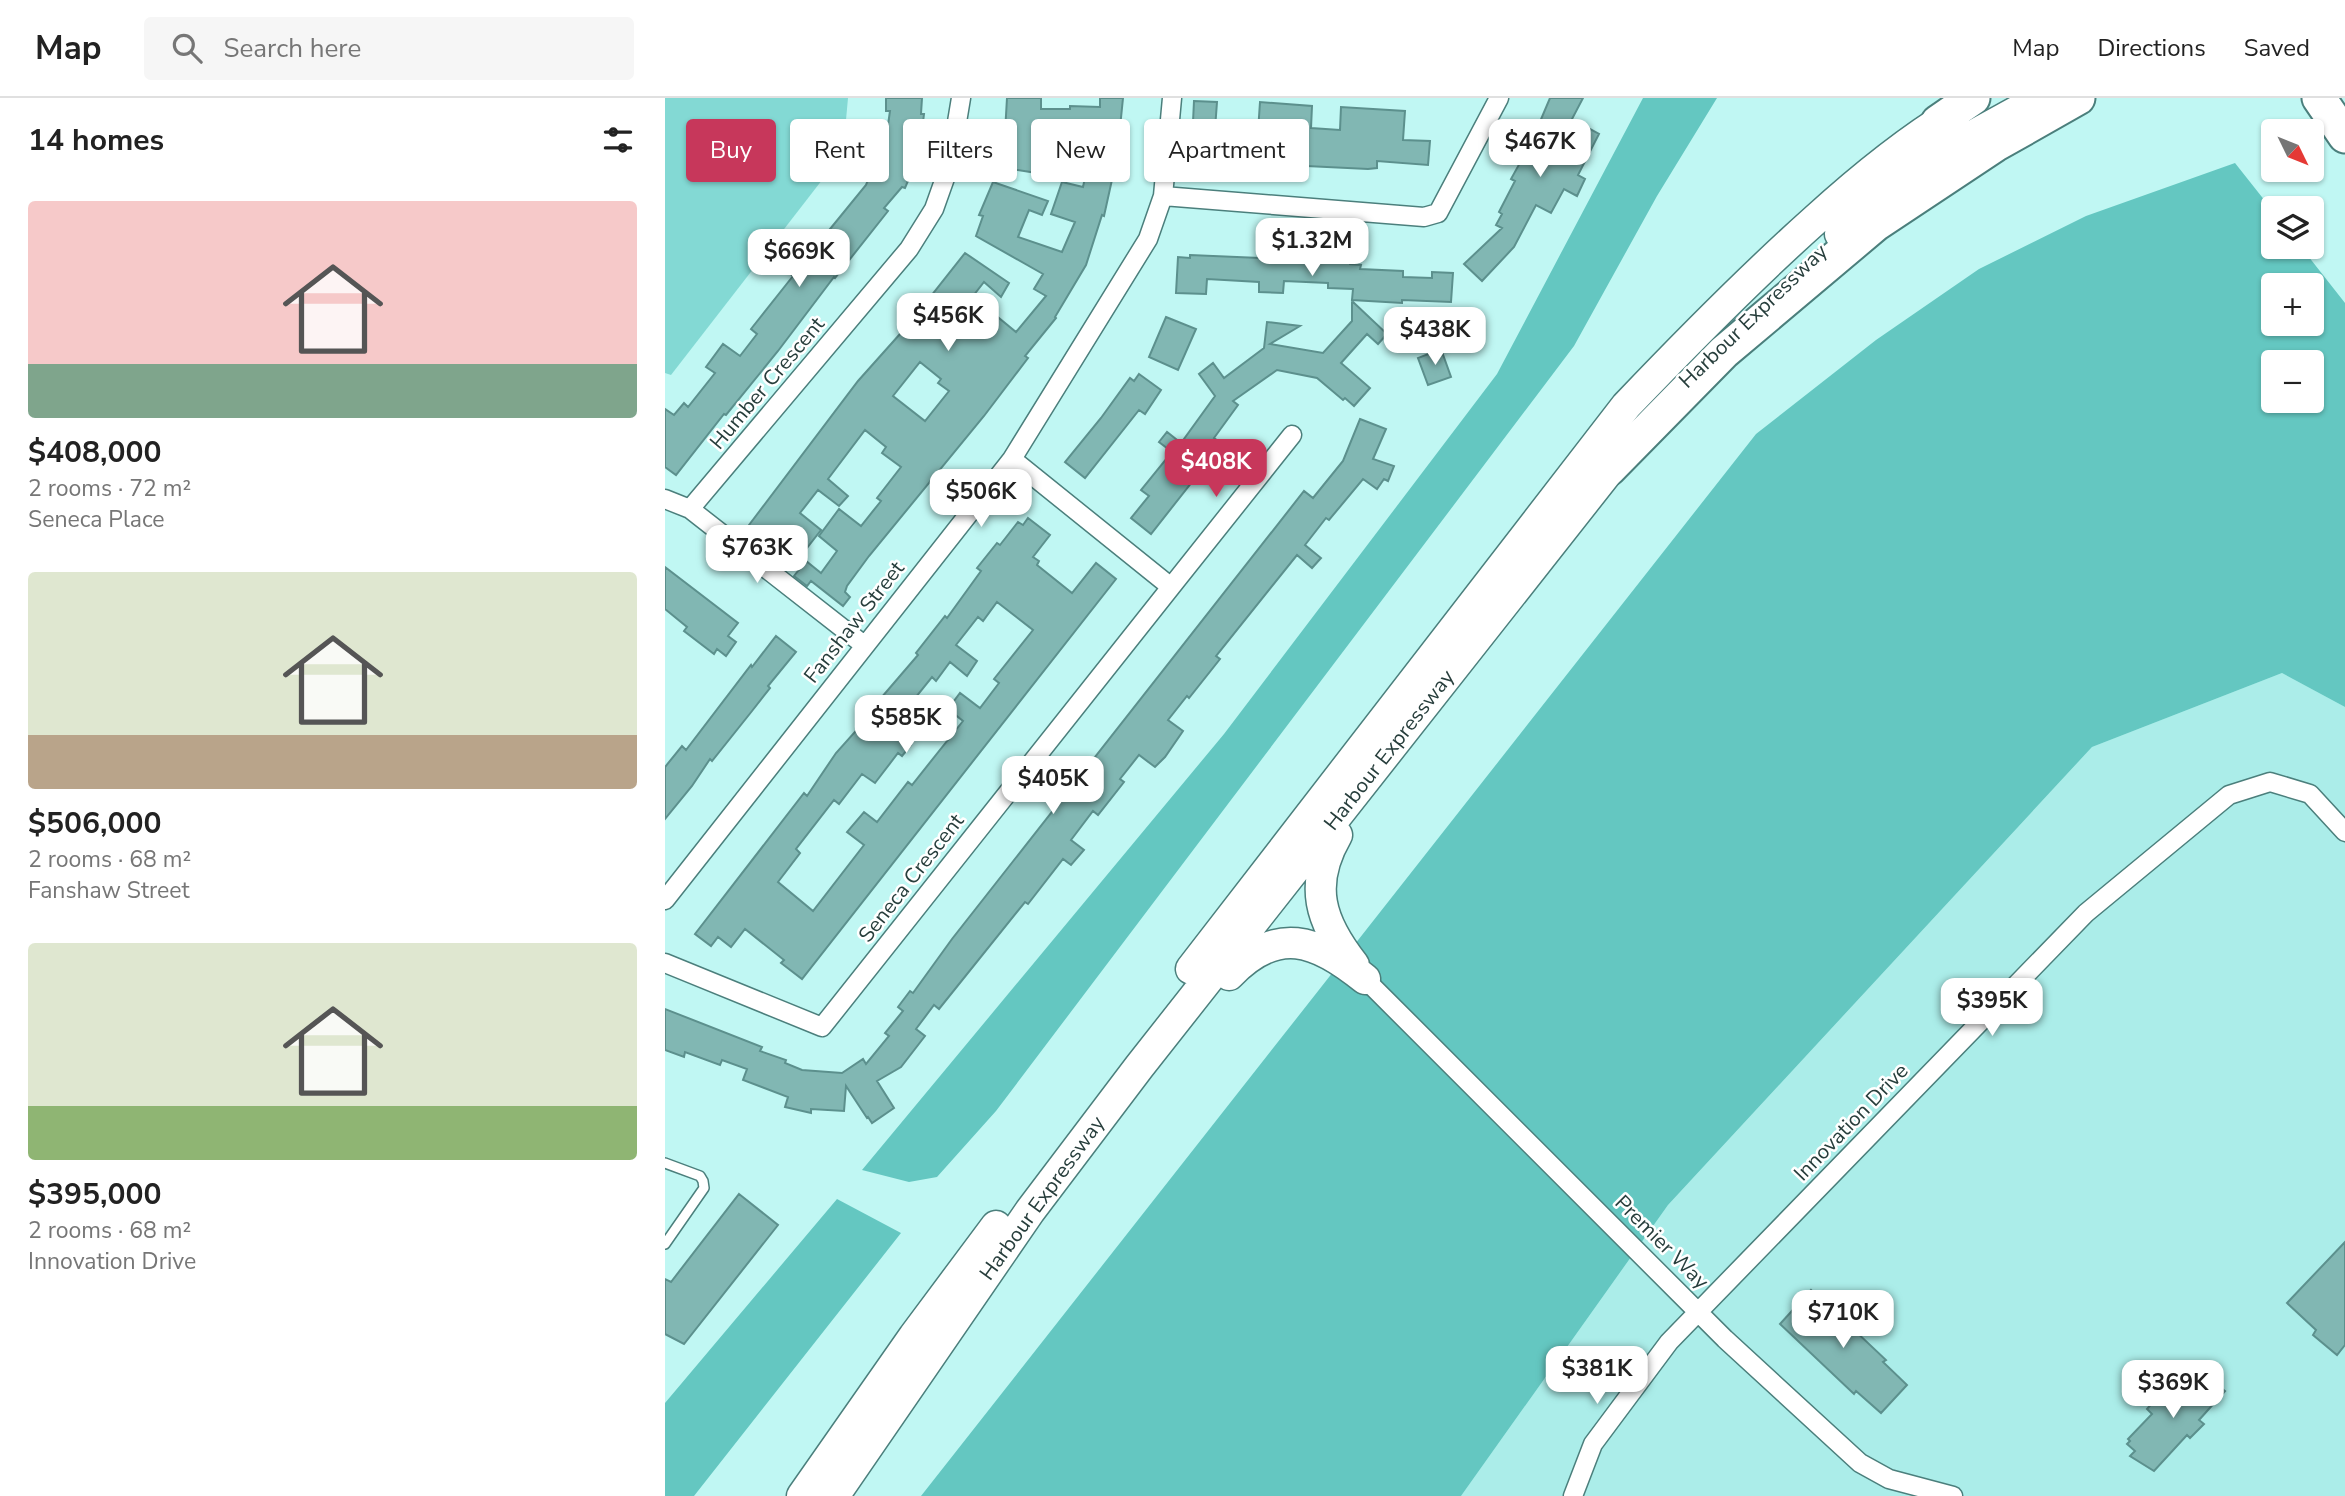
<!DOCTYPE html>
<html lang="en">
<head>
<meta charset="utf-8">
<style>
	:root { --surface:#fff; --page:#f6f6f6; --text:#222; --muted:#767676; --line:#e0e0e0; --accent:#c7375b }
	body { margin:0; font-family:"Nunito Sans",sans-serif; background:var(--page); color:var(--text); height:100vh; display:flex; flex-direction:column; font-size:26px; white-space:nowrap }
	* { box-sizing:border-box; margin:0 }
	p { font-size:23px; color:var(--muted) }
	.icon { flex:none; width:38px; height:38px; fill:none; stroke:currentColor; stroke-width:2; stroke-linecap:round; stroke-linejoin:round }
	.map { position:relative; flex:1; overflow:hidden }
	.drawer { display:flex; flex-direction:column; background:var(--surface); width:665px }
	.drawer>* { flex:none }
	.banner { position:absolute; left:21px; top:21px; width:665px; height:63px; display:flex; gap:14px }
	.needle { width:46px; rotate:133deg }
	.controls { position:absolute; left:1596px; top:21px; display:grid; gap:14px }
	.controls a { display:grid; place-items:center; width:63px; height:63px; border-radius:7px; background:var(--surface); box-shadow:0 2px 5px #0004; font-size:35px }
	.price { position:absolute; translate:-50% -60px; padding:0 16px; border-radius:14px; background:#fff; color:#222; font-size:23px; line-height:46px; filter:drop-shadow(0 2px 4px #0008) }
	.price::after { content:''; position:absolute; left:50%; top:42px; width:21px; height:16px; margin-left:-10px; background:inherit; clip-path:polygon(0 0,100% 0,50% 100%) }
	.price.current { background:var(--accent); color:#fff }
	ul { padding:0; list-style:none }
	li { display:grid; align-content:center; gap:14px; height:371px; padding:0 28px }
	li span { display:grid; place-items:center; height:217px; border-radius:7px; color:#555 }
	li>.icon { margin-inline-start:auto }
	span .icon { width:126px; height:126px; fill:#fffc; stroke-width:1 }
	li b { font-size:30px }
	h2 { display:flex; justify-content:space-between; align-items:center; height:84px; padding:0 28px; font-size:30px }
	.pill { padding:0 24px; border-radius:7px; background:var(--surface); box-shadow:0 2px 5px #0004; font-size:24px; line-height:63px }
	.pill.current { background:var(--accent); color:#fff }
	header { display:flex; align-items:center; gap:42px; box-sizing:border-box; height:98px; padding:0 35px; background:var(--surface); border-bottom:2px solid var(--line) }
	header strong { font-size:33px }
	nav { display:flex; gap:38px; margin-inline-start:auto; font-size:24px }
	.search { width:490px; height:63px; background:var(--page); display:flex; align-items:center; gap:18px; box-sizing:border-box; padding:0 24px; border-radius:7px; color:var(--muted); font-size:26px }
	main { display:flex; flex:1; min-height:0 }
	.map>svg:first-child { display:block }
	.built { fill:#abede9 }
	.green { fill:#83d9d4 }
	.forest { fill:#64c7c1; fill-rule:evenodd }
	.building { fill:#81b7b3; stroke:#5c908d; stroke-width:2; fill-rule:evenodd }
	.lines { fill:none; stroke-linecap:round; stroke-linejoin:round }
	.lane-casing { stroke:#4b7f7c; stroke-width:12 }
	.street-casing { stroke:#4b7f7c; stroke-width:21 }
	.primary-casing { stroke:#4b7f7c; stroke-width:33 }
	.highway-casing { stroke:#4b7f7c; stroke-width:37 }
	.lane { stroke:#fff; stroke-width:9 }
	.street { stroke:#fff; stroke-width:18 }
	.primary { stroke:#fff; stroke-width:30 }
	.highway { stroke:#fff; stroke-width:33 }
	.labels { text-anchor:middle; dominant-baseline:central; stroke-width:5; stroke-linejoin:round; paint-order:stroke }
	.street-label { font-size:21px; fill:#273e3c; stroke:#fff }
</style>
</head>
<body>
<header>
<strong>Map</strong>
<div class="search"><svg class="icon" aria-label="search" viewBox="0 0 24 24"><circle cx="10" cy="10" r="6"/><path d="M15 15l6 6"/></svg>Search here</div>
<nav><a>Map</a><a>Directions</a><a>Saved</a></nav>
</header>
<main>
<section class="drawer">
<h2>14 homes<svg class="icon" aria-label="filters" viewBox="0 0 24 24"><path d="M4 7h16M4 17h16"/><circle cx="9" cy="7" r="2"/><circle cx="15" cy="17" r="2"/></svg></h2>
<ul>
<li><span style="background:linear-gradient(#f6c9c9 75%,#7fa58c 0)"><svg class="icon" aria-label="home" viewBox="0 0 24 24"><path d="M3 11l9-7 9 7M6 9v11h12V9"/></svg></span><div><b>$408,000</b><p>2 rooms · 72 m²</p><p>Seneca Place</p></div></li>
<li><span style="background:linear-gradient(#dfe7d0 75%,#b9a48a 0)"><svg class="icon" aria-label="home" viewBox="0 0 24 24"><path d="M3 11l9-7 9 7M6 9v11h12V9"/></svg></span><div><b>$506,000</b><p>2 rooms · 68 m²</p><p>Fanshaw Street</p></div></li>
<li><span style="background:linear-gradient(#dfe7d0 75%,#8fb573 0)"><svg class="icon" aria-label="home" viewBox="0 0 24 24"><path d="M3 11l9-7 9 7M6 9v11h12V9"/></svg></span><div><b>$395,000</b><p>2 rooms · 68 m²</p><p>Innovation Drive</p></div></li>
</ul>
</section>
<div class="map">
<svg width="1680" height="1398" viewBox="0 0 1680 1398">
	<rect width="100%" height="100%" fill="#c0f7f3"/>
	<!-- built -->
	<path class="built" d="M1617,575L1680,609V1398H796L1003,1107L1427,649Z"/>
	<!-- green -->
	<path class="green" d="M0,0H183L178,55L6,277L0,275Z"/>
	<!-- forest -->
	<path class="forest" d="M978,0H1052L992,98L909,248L331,1013L272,1079L244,1084L197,1072L559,636L832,276Z
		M1570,65L1608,113V149H1636L1680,205V609L1617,575L1427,649L1003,1107L796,1398H256L1091,336L1211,242L1314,171L1421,118ZM1608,187H1647V226H1608ZM1608,264H1647V303H1608Z
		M172,1101L236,1135L29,1398H0V1305Z"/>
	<!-- building -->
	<path class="building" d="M221,0H257L256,16H259L254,57L240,90L237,89L219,110L223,113L170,180L169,179L113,253L61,317L59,316L11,377L0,369V311L9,317L19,305L23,309L50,275L41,269L58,246L75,258L92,236L86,231L128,178L114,166L123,154L145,171L168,142L161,136L201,87L215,53L219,55L225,13H221Z
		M342,0H376V11H405V8L435,9V0H458L452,59L439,118L437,117L421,167L390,219L391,220L360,258L363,260L319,318L204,458L182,488L180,494L185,499L178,508L146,483L142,488L129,478L141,463L156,475L172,453L154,438L174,411L196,428L216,403L212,400L236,369L217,355L221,349L200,332L163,381L183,398L174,408L153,392L135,415L156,432L131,464L84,427L193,283L243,227L300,155L344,185L336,199L319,184L298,211L321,226L329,216L351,234L381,198L369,191L378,176L311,138L318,118L314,117L328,84L383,103L377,117L364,112L353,139L397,154L410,124L386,116L397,84L418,89L425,56L411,54L415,29L374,26L372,75L333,69L339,52ZM255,264L276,281L273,285L284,293L260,323L228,298Z
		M885,0H918L907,21L934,36L913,77L920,81L912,98L899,91L886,115L871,107L849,149L817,183L799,166L837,130L831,127L837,116L834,114L850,83L846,81L866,45Z
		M529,3L552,4L550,31L593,34L595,4L647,8L646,30L675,32L676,9L740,13L738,42L765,43L763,67L712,63V70L703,71L536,63L538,25L528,24Z
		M525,157L685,164V166L696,167L695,171L738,173V179L767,180V174L788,175L786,204L737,202V205L687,202L688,191L663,190V185L619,183L618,195L594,194V184L542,181L541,196L511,195L513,159L525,160Z
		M687,203L722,236L713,246L702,236L676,265L705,290L689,308L680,300L678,302L652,280L612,272L568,303L573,307L549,340L557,346L486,436L466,420L484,398L476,392L507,354L494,344L502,334L516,345L550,298L534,276L548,265L559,280L599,250L602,224L635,228L605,246L658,255L687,223Z
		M501,219L531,231L513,272L484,259Z
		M776,251L786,279L763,287L753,260Z
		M474,276L496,292L480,316L474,312L420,380L400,364L436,320L465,280L469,283Z
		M695,321L721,331L708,361L729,368L723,383L719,381L712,391L698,381L664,422L661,420L640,447L656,460L647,470L632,457L551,558L555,561L524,600L522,598L503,622L518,633L500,659L490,669L474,657L455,681L459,684L433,717L428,713L406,742L419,752L406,767L398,761L363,806L360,804L274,911L269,907L251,931L260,938L236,969L212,983L229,1010L207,1025L203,1019L202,1020L181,988L179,1013L146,1011V1015L120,1009L123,999L78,982L82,971L57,962L55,967L20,954L19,959L0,952V911L97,949L95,953L121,962L120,965L137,972L177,975L198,961L201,966L224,938L220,935L238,913L233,909L245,893L248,895L287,841L639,393L648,400L678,363Z
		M363,420L385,437L368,459L374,463L372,467L407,495L431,465L451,481L137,881L116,865L119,862L80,831L66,849L53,839L46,848L30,836L139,695L142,698L171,655L206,616L204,614L253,557L251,555L280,518L282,520L316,473L312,470L332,445L335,447L353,424L358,427ZM332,504L368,532L329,581L334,585L315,610L295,595L283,611L298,623L247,687L243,684L212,724L199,714L182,734L199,747L148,813L113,784L135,755L131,751L169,702L174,706L197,676L210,685L233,655L237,658L246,647L243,645L262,618L246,605L267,579L271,583L285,564L302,578L312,563L291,547L313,519L318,523Z
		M0,469L73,525L63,538L71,544L61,558L52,551L49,556L19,533L22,529L0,511Z
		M111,538L131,554L103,588L105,590L87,613L47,663L45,661L27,688L0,721V669L17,648L21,652L86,567L87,569Z
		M74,1096L113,1127L19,1246L0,1236V1181L6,1184Z
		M1680,1144V1247L1672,1257L1648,1237L1651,1232L1622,1205Z
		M1146,1192L1156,1201L1162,1195L1175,1206L1169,1213L1221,1262L1218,1264L1242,1287L1216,1315L1191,1293L1189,1296L1115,1226Z
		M1525,1278L1532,1284L1536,1279L1540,1284L1544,1280L1560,1293L1534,1322L1539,1326L1525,1340L1522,1337L1489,1373L1465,1358L1470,1353L1462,1346L1465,1343L1463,1341L1487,1316L1482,1311L1503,1287L1511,1294Z"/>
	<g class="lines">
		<!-- lane casing -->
		<g class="lane-casing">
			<path id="lane" d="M0,1065L35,1078L38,1083L39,1090L0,1146"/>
		</g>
		<!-- street casing -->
		<g class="street-casing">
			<path id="street" d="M498,98L759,119L773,115L834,0
				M0,401L25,411L199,547
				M25,411L244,151L269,111L285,66L296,0
				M506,489L627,337
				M0,802L347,361L483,141L498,98L507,0
				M0,865L157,929L506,489L347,361
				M700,881L1060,1241L1195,1365L1224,1381L1288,1398
				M908,1398L928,1346L1004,1244L1421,815L1564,697L1605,684L1645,696L1680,734"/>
		</g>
		<!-- primary casing -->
		<g class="primary-casing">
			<path id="primary" d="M1175,136L1208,107L1291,47L1376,0
				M672,737C643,787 655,824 689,867
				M526,871L961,308C1022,244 1084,181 1150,122C1195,81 1241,43 1293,12
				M564,877C612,827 651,841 700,881
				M137,1398L249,1238L331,1128
				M169,1398L365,1113L474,969L960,352"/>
		</g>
		<!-- highway casing -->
		<g class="highway-casing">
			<path id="highway" d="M1654,0L1680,38
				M1273,24L1308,0
				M944,371L1059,254L1211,126L1330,47L1413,0"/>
		</g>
		<!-- lane -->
		<use href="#lane" class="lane"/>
		<!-- street -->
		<use href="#street" class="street"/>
		<!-- primary -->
		<use href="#primary" class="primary"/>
		<!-- highway -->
		<use href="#highway" class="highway"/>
	</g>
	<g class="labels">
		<!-- street labels -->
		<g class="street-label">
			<text transform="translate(1088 218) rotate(-44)">Harbour Expressway</text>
			<text transform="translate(102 285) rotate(-50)">Humber Crescent</text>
			<text transform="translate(189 524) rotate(-52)">Fanshaw Street</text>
			<text transform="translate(724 652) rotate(-52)">Harbour Expressway</text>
			<text transform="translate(246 780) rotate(-52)">Seneca Crescent</text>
			<text transform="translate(1186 1024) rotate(-46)">Innovation Drive</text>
			<text transform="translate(377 1100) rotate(-54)">Harbour Expressway</text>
			<text transform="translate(997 1144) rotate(45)">Premier Way</text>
		</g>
	</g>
</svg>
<div class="controls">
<a><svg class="needle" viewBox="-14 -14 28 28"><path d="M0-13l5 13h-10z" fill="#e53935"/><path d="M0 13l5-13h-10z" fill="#767676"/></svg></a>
<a><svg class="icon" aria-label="layers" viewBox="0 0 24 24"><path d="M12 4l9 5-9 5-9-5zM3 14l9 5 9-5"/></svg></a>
<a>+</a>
<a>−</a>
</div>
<b class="price" style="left:875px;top:81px">$467K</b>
<b class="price" style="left:647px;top:180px">$1.32M</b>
<b class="price" style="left:134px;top:191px">$669K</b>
<b class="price" style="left:283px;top:255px">$456K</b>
<b class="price" style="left:770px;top:269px">$438K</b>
<b class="price current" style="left:551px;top:401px">$408K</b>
<b class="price" style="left:316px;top:431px">$506K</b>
<b class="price" style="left:92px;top:487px">$763K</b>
<b class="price" style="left:241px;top:657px">$585K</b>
<b class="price" style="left:388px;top:718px">$405K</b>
<b class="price" style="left:1327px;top:940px">$395K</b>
<b class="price" style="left:1178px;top:1252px">$710K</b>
<b class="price" style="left:932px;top:1308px">$381K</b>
<b class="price" style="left:1508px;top:1322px">$369K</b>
<div class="banner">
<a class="pill current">Buy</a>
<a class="pill">Rent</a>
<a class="pill">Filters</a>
<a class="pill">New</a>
<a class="pill">Apartment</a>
</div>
</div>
</main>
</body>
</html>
